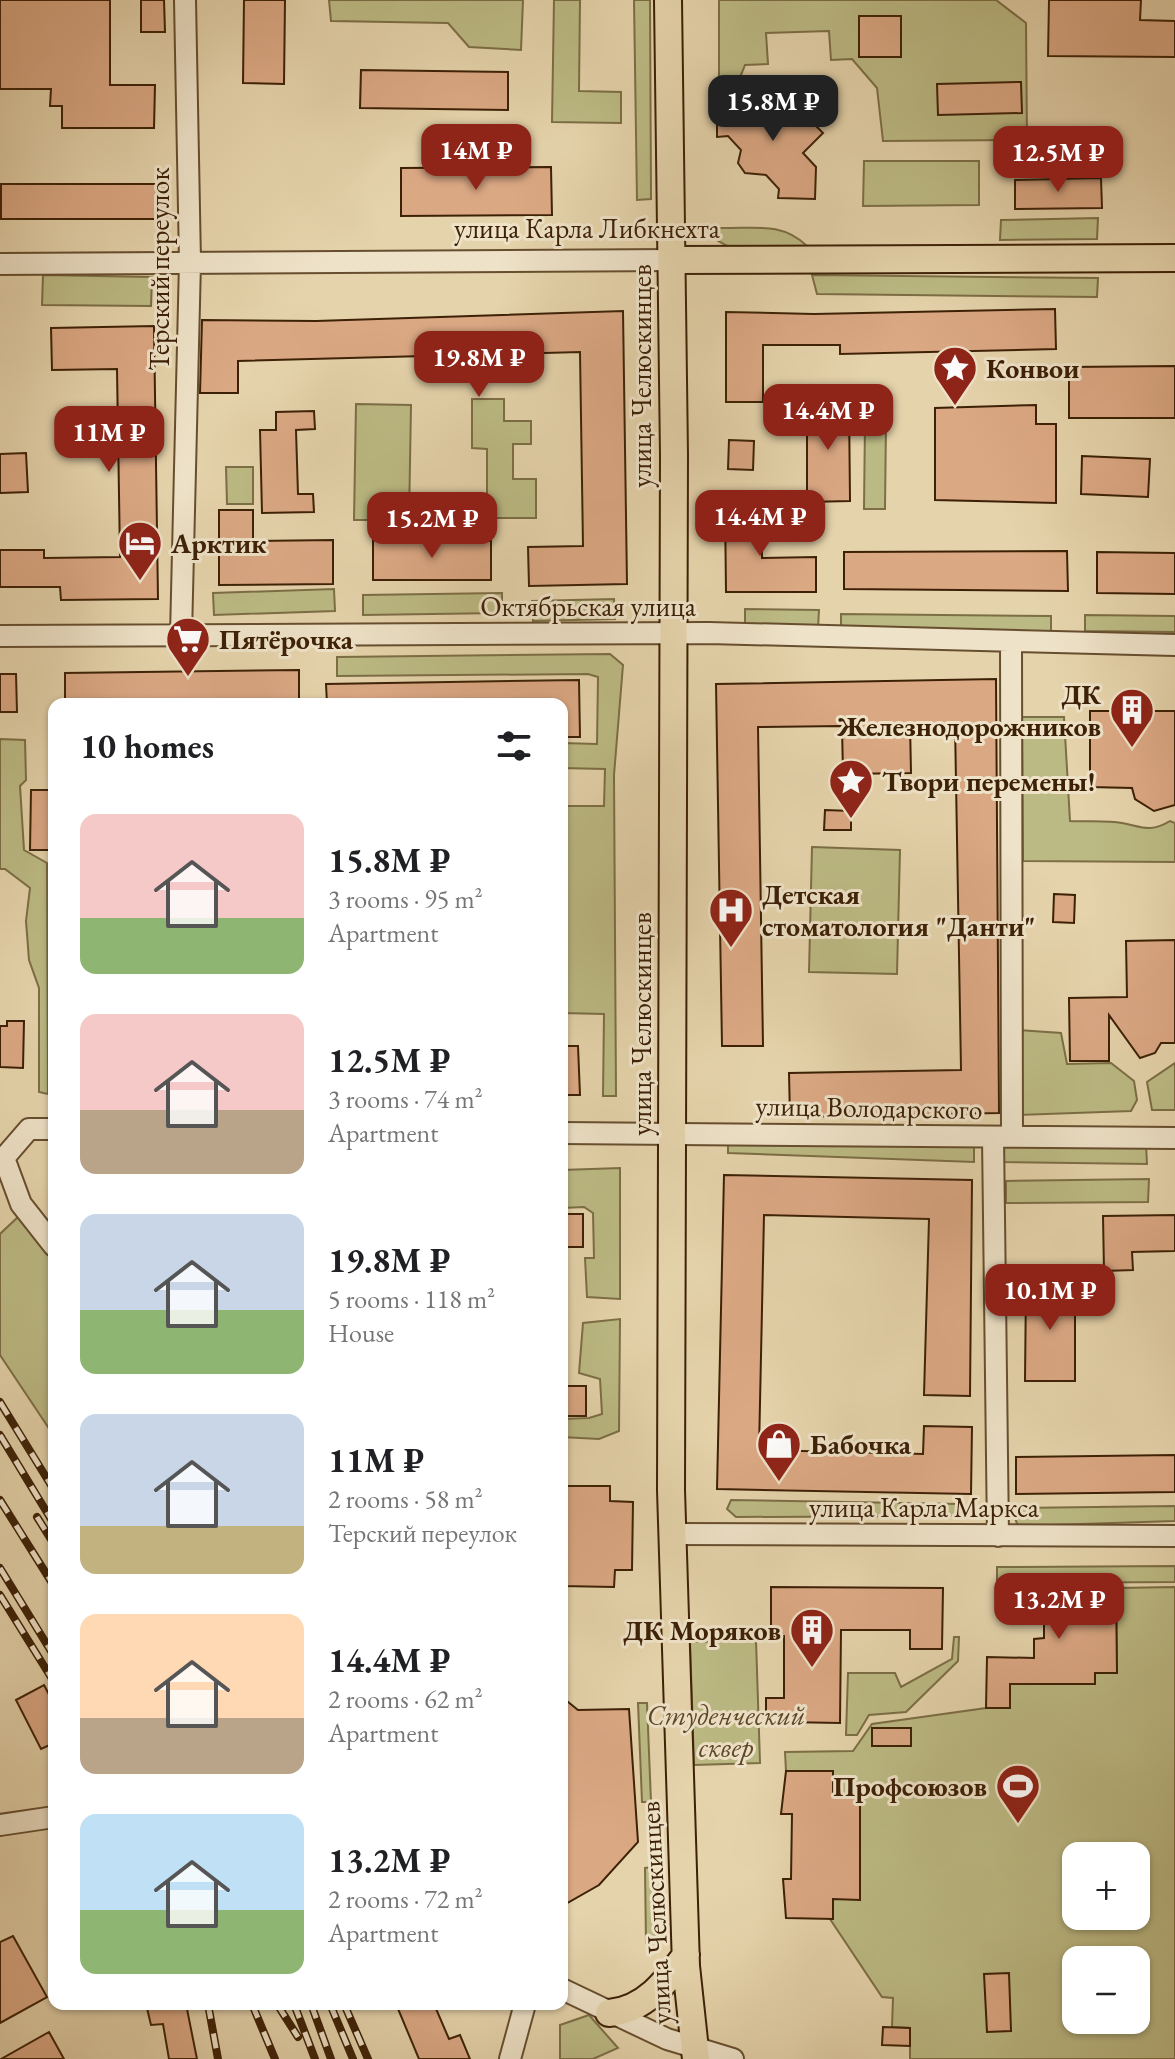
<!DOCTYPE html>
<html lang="en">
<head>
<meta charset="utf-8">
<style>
	:root { --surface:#fff; --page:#f6f6f6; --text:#202124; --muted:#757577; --accent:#8f2418 }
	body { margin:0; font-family:"EB Garamond",serif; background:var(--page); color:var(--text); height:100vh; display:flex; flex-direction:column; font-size:30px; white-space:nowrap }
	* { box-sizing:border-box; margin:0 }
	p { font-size:26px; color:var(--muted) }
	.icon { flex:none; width:44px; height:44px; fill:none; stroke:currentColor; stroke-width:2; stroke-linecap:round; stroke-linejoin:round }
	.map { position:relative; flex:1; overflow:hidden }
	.details { position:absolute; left:48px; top:698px; width:520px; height:1312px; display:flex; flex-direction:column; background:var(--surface); border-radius:16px; box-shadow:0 2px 6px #0004 }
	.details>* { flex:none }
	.controls { position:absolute; left:1062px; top:1842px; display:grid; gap:16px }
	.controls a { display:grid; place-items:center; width:88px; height:88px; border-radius:16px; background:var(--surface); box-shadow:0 2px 6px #0004; font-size:40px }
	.price { position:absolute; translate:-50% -68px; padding:0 18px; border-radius:16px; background:var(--accent); color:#fff; font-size:26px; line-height:52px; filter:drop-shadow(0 2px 4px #0008) }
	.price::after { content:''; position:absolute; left:50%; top:48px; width:24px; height:18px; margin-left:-12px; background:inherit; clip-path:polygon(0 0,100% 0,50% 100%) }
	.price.current { background:#222; color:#fff }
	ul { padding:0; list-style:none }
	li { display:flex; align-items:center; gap:24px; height:200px; padding:0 32px }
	li span { display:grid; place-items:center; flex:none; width:224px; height:160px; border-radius:16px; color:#555 }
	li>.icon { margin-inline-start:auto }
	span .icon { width:96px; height:96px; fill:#fffc; stroke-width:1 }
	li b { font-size:34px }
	h2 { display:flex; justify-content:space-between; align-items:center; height:96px; padding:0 32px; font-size:34px }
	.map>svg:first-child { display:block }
	.green { fill:#bcba84; stroke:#7c6e45; stroke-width:2; fill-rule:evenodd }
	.building { fill:#dba884; stroke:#3d2106; stroke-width:2 }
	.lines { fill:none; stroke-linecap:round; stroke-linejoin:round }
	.minor-casing { stroke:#674e2f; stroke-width:24 }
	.major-casing { stroke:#3d2106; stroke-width:30 }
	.minor { stroke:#eee2c8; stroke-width:20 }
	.major { stroke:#e5d3ab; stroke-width:26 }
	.rail-casing { stroke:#3d2106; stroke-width:8 }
	.rail { stroke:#eee2c8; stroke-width:5; stroke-dasharray:15; stroke-linecap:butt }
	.labels { text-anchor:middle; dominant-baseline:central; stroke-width:6; stroke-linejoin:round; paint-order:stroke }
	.street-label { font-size:28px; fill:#3d2106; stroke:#eee2c8 }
	.poi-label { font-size:28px; font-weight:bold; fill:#3d2106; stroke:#eee2c8; text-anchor:start }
	.park-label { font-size:28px; font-style:italic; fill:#5d4726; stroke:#eee2c8 }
</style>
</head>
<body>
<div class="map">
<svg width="1175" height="2059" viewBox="0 0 1175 2059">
	<rect width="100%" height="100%" fill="#e5d3ab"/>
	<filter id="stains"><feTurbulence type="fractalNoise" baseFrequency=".0025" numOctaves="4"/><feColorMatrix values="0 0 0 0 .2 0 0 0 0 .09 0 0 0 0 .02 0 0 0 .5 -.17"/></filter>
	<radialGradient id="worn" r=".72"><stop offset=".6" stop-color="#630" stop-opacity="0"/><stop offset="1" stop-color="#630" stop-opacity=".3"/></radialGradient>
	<!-- green -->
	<path class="green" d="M329,0H523L521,50L469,47L448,23L331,21Z
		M554,0H580L579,91L621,92V123L552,122Z
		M634,0H650L651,199L637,200Z
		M719,0H996L1026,23L1027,140L883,141L877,88L852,59L831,60L829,31L766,33L768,64L745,65L736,87L719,83Z
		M864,161H979V205L863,206Z
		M1098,218L1097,239L1000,240L1001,220Z
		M718,228C753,229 781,221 807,246L731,248L718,241Z
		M43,275L152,277L151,306L42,305Z
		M812,275L1098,278L1097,297L817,294Z
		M472,399H504V421H531V444H513V479H536V518H487V449L472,448Z
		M356,404L411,405L409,520H354Z
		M865,422H886L885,509H864Z
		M226,467H253V504H227Z
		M334,589L335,611L214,615L213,593Z
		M502,593V613L363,615V595Z
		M614,599L615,619L533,621L532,601Z
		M745,609L819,610L818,628L745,626Z
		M841,614L1051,616V632L841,631Z
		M1085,615L1175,616V632L1085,631Z
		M610,654L623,665L614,775L616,1096H603L604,1014L562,1013V806H604L605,769L562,768V743L597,744L598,677L588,674L337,676V657Z
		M1022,717H1064L1070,821C1087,822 1106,820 1122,823C1143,827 1150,833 1170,821L1175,823V862L1023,861Z
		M0,739L25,740L26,780L20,786L24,850L47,863L48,1094L39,1092V988L29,960L26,921L30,888L5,869H0Z
		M812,847L900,850L897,974L809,972Z
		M1018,1030L1061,1033L1067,1064L1111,1063L1134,1081L1137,1100L1131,1111L1018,1115Z
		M1175,1063V1110H1152L1147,1082Z
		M728,1139L974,1145V1162L728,1153Z
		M1146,1144L1147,1164L1001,1162V1145Z
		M620,1168V1299L587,1297L585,1258H594L593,1213L584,1207L562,1208V1170Z
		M1149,1179L1148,1202L1006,1203V1181Z
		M19,1216L54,1260V1436L0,1355V1234Z
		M620,1319L619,1431L599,1439L562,1437V1419L589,1418L602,1414L600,1379L579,1373L583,1323Z
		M731,1500L960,1504L964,1509L959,1516L736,1517L727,1509Z
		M1175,1506V1521L1018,1526L1011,1508Z
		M1175,1566V1582L997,1583V1567Z
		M1175,1587V2059H910V2028L892,2027L893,1998L882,1997L830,1919L833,1899H860V1794H833V1771H786L785,1752L853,1751L872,1724L986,1708L1010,1683L1094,1684L1095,1673L1117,1672L1116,1588ZM1076,1856H1136V1916H1076ZM1076,1960H1136V2020H1076Z
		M954,1637H959L958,1661L906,1712L869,1715L857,1735H846L848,1673H895L901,1687L952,1659Z
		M756,1640L760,1763L694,1765L690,1642Z
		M638,1703H647L651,1802H642Z
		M654,1867L655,1943H646L645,1868Z
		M589,2015L618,2048L593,2059H560V2025Z"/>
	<!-- building -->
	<path class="building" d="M0,0H110V85H155L154,128H62V106H50L51,89H0Z
		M141,0H164L165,32H141Z
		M244,0H285L284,84L243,83Z
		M1049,0H1141L1140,20L1175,21V57L1048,56Z
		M859,16H901V57H859Z
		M361,70L508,72V110L360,108Z
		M1021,82L1022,113L938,115L937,84Z
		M784,94L823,133L803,153L816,167L815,199L778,198L779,189L766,175L745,173L738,163L741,150L728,136L717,137V100H749L763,114Z
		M551,167L552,215L401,216V168Z
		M1101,178L1102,208L1015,209V180Z
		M1,184H167V219H1Z
		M1055,309L1056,349L840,354V345H763V402H726V312L814,314Z
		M623,311L627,584L529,586L528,547L583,546L580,352L238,361V393H200L202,320L316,321Z
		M154,326L158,599L61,600L60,587H0V550H44V558L120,557L117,369L52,370L51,328Z
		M1175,366V418H1069V367Z
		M807,403H849L850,501L807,502Z
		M1036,405V424H1056V503L935,500V408Z
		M314,411L315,429L296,430L298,494H313L314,512L262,513L260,430H276V412Z
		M729,440L754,441L753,470L728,469Z
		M26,453L28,492L0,493V454Z
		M1082,456L1150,459L1148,497L1081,494Z
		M725,504H762V558L816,557V592H726Z
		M219,510H253V541L333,540V584L219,585Z
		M373,540L491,541V580H373Z
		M1067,551L1068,591L844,589V552Z
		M1097,552L1175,553V594L1097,593Z
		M299,670V704H65V673Z
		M0,674H16L17,712H0Z
		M996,679L999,1113L790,1117L789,1073L961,1070L955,724H910L911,773L843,774L842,726L758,727L763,1046H722L716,684Z
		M579,680L580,737H562V704H327L326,684Z
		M1090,711H1175V805L1154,811L1135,799L1132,788L1090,787Z
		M31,790H54V850H30Z
		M825,810L851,811V830H824Z
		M1054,894L1075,895L1074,923L1053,922Z
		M1175,940V1043H1161L1155,1053L1140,1058L1109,1015V1061H1070L1069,998L1127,997L1126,941Z
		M7,1021H24L23,1068L0,1067V1026H7Z
		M562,1046H578L580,1095H562Z
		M724,1175L972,1180L970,1396L924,1395L929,1219L764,1215L759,1450L923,1454L924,1426L972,1427L971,1494L717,1489Z
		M562,1214H583V1247H562Z
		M1175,1215V1251L1132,1252L1133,1270L1104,1271L1103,1216Z
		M1075,1282V1381H1025L1026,1283Z
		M562,1386H586V1416H562Z
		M1175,1455V1492L1016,1494V1457Z
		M562,1486H610V1501L633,1502L632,1570H615L614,1587L562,1586Z
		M771,1587L943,1588L942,1649H910V1630H841L840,1723L785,1722V1713H766V1698H784V1636H771Z
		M1116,1588L1117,1673H1095V1684H1010V1708H986L987,1657L1034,1658V1639L1044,1638V1608H999V1589Z
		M44,1685L54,1704V1743L41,1749L16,1700Z
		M562,1697L578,1710L629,1709L638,1842L599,1885L562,1906Z
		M872,1728H911V1746H872Z
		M786,1771H833V1794H860V1900L833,1899V1919L786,1918L783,1879H791L792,1814H781Z
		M13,1936L47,1997L0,2023V1942Z
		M1009,1973L1011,2031L987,2032L984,1974Z
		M146,2004H186L197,2059H169L163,2024L151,2025Z
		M396,2004H434L449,2039L460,2035L470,2059H419Z
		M883,2027L910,2028V2046L882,2045Z
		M49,2032L64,2059H1Z"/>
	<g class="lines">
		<!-- minor casing -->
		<g class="minor-casing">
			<path id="minor" d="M0,264L673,260
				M181,635L190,262L185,0
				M0,636L709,633L1175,645
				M1011,644L1012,1136
				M54,1129H29L4,1158L21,1204L54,1246
				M562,1133L1175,1138
				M993,1137L998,1536
				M673,1534L1175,1536
				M0,1825L54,1817
				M562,1989L667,2039L733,2059
				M510,2059L525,2004"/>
		</g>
		<!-- major casing -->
		<g class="major-casing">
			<path id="major" d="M668,0L674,455L671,1490L686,1966L696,2059
				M673,260L1175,258
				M609,2013C645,2010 666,1982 686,1955"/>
		</g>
		<!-- minor -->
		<use href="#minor" class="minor"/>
		<!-- major -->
		<use href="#major" class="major"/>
		<!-- rail casing -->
		<g class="rail-casing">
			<path id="rail" d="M0,1402L54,1490
				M0,1435L54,1524
				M0,1500L54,1586
				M37,1517L54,1544
				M0,1568L54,1656
				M0,1595L54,1682
				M208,2004L218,2059
				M252,2004L275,2059
				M277,2004L298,2037
				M294,2004L315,2059
				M311,2004L331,2059
				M330,2004L353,2059
				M344,2004L368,2059"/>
		</g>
		<!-- rail -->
		<use href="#rail" class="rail"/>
	</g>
	<!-- icons -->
	<defs>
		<g id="sight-pin" transform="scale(2.3)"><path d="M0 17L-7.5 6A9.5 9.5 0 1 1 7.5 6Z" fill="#8f2418" stroke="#eee2c8"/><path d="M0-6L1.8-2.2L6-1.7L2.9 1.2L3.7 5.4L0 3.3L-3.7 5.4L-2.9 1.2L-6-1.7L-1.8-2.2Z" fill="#fff"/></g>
		<g id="hotel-pin" transform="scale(2.3)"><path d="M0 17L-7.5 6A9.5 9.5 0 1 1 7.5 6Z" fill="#8f2418" stroke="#eee2c8"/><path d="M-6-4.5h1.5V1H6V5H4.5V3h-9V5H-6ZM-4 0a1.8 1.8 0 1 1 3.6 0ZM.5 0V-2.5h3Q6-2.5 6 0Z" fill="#fff"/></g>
		<g id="supermarket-pin" transform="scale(2.3)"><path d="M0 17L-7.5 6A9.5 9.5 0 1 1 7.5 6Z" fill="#8f2418" stroke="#eee2c8"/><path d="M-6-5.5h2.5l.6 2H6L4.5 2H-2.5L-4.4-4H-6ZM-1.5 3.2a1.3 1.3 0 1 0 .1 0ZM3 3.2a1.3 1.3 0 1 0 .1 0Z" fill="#fff"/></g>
		<g id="building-pin" transform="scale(2.3)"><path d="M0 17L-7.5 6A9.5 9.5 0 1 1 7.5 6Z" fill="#8f2418" stroke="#eee2c8"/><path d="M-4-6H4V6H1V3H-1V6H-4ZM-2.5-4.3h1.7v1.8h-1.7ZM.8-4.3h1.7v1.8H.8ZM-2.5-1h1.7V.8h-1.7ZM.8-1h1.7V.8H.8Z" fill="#fff"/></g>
		<g id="hospital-pin" transform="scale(2.3)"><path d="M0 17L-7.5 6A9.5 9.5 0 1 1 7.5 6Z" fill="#8f2418" stroke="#eee2c8"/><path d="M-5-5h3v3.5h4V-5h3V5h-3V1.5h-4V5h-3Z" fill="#fff"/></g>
		<g id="shop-pin" transform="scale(2.3)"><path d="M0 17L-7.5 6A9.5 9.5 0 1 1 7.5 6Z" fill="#8f2418" stroke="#eee2c8"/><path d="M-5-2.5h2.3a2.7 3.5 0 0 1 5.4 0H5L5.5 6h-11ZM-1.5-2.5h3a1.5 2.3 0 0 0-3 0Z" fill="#fff"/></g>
		<g id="stadium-pin" transform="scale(2.3)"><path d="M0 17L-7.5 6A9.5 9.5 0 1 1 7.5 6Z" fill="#8f2418" stroke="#eee2c8"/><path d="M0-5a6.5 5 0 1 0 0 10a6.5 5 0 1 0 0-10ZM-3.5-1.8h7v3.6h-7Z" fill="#fff"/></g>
	</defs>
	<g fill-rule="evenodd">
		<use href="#sight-pin" x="955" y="368"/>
		<use href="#hotel-pin" x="140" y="543"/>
		<use href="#supermarket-pin" x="188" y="639"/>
		<use href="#building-pin" x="1132" y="710"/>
		<use href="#sight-pin" x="851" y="781"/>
		<use href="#hospital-pin" x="731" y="910"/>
		<use href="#shop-pin" x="779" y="1444"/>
		<use href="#building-pin" x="812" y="1630"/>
		<use href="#stadium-pin" x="1018" y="1786"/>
	</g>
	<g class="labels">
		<!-- street labels -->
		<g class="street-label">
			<text x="587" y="228">улица Карла Либкнехта</text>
			<text transform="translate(159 269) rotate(-90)">Терский переулок</text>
			<text transform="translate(641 376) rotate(-90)">улица Челюскинцев</text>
			<text x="588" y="606">Октябрьская улица</text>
			<text transform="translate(641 1024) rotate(-90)">улица Челюскинцев</text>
			<text transform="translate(869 1107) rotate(1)">улица Володарского</text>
			<text x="924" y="1507">улица Карла Маркса</text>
			<text transform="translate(655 1913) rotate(-93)">улица Челюскинцев</text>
		</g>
		<!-- poi labels -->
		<g class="poi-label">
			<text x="986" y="368">Конвои</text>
			<text x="171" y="543">Арктик</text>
			<text x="219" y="639">Пятёрочка</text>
			<text x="1101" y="694" text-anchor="end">ДК<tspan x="1101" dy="32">Железнодорожников</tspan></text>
			<text x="882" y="781">Твори перемены!</text>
			<text x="762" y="894">Детская<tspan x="762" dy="32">стоматология "Данти"</tspan></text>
			<text x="810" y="1444">Бабочка</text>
			<text x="781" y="1630" text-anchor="end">ДК Моряков</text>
			<text x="987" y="1786" text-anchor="end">Профсоюзов</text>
		</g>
		<!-- park labels -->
		<g class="park-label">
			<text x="726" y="1715">Студенческий<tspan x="726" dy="32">сквер</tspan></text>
		</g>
	</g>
	<rect width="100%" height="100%" filter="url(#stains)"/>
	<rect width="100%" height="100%" fill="url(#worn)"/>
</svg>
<div class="controls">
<a>+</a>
<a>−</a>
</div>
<b class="price current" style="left:773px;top:143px">15.8M ₽</b>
<b class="price" style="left:476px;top:192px">14M ₽</b>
<b class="price" style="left:1058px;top:194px">12.5M ₽</b>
<b class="price" style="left:479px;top:399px">19.8M ₽</b>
<b class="price" style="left:828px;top:452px">14.4M ₽</b>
<b class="price" style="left:109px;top:474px">11M ₽</b>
<b class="price" style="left:760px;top:558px">14.4M ₽</b>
<b class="price" style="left:432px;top:560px">15.2M ₽</b>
<b class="price" style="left:1050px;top:1332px">10.1M ₽</b>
<b class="price" style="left:1059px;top:1641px">13.2M ₽</b>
<section class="details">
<h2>10 homes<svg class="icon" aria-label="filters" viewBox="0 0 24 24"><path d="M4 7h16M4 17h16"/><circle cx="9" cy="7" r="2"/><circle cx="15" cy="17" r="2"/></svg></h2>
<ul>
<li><span style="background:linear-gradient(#f6c9c9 65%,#8fb573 0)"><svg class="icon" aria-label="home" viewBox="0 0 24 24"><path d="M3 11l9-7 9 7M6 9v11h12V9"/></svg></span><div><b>15.8M ₽</b><p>3 rooms · 95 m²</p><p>Apartment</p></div></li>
<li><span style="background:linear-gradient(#f6c9c9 60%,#b9a48a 0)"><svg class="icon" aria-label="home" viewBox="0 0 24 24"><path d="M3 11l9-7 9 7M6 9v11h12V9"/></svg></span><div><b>12.5M ₽</b><p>3 rooms · 74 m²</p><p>Apartment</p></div></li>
<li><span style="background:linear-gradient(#c9d6e8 60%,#8fb573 0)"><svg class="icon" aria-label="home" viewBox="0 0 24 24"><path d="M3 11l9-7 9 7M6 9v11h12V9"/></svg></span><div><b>19.8M ₽</b><p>5 rooms · 118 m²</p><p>House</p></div></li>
<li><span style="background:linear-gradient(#c9d6e8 70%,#c2b280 0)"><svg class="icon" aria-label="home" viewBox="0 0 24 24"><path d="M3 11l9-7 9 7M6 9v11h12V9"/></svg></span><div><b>11M ₽</b><p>2 rooms · 58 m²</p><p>Терский переулок</p></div></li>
<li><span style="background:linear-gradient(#ffd9b3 65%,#b9a48a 0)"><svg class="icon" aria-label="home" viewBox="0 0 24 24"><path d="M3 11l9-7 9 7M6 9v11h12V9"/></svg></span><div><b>14.4M ₽</b><p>2 rooms · 62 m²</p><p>Apartment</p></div></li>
<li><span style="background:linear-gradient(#bfe0f5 60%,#8fb573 0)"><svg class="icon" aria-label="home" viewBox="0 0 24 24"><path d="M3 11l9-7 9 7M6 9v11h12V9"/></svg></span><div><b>13.2M ₽</b><p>2 rooms · 72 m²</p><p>Apartment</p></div></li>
</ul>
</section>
</div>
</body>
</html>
